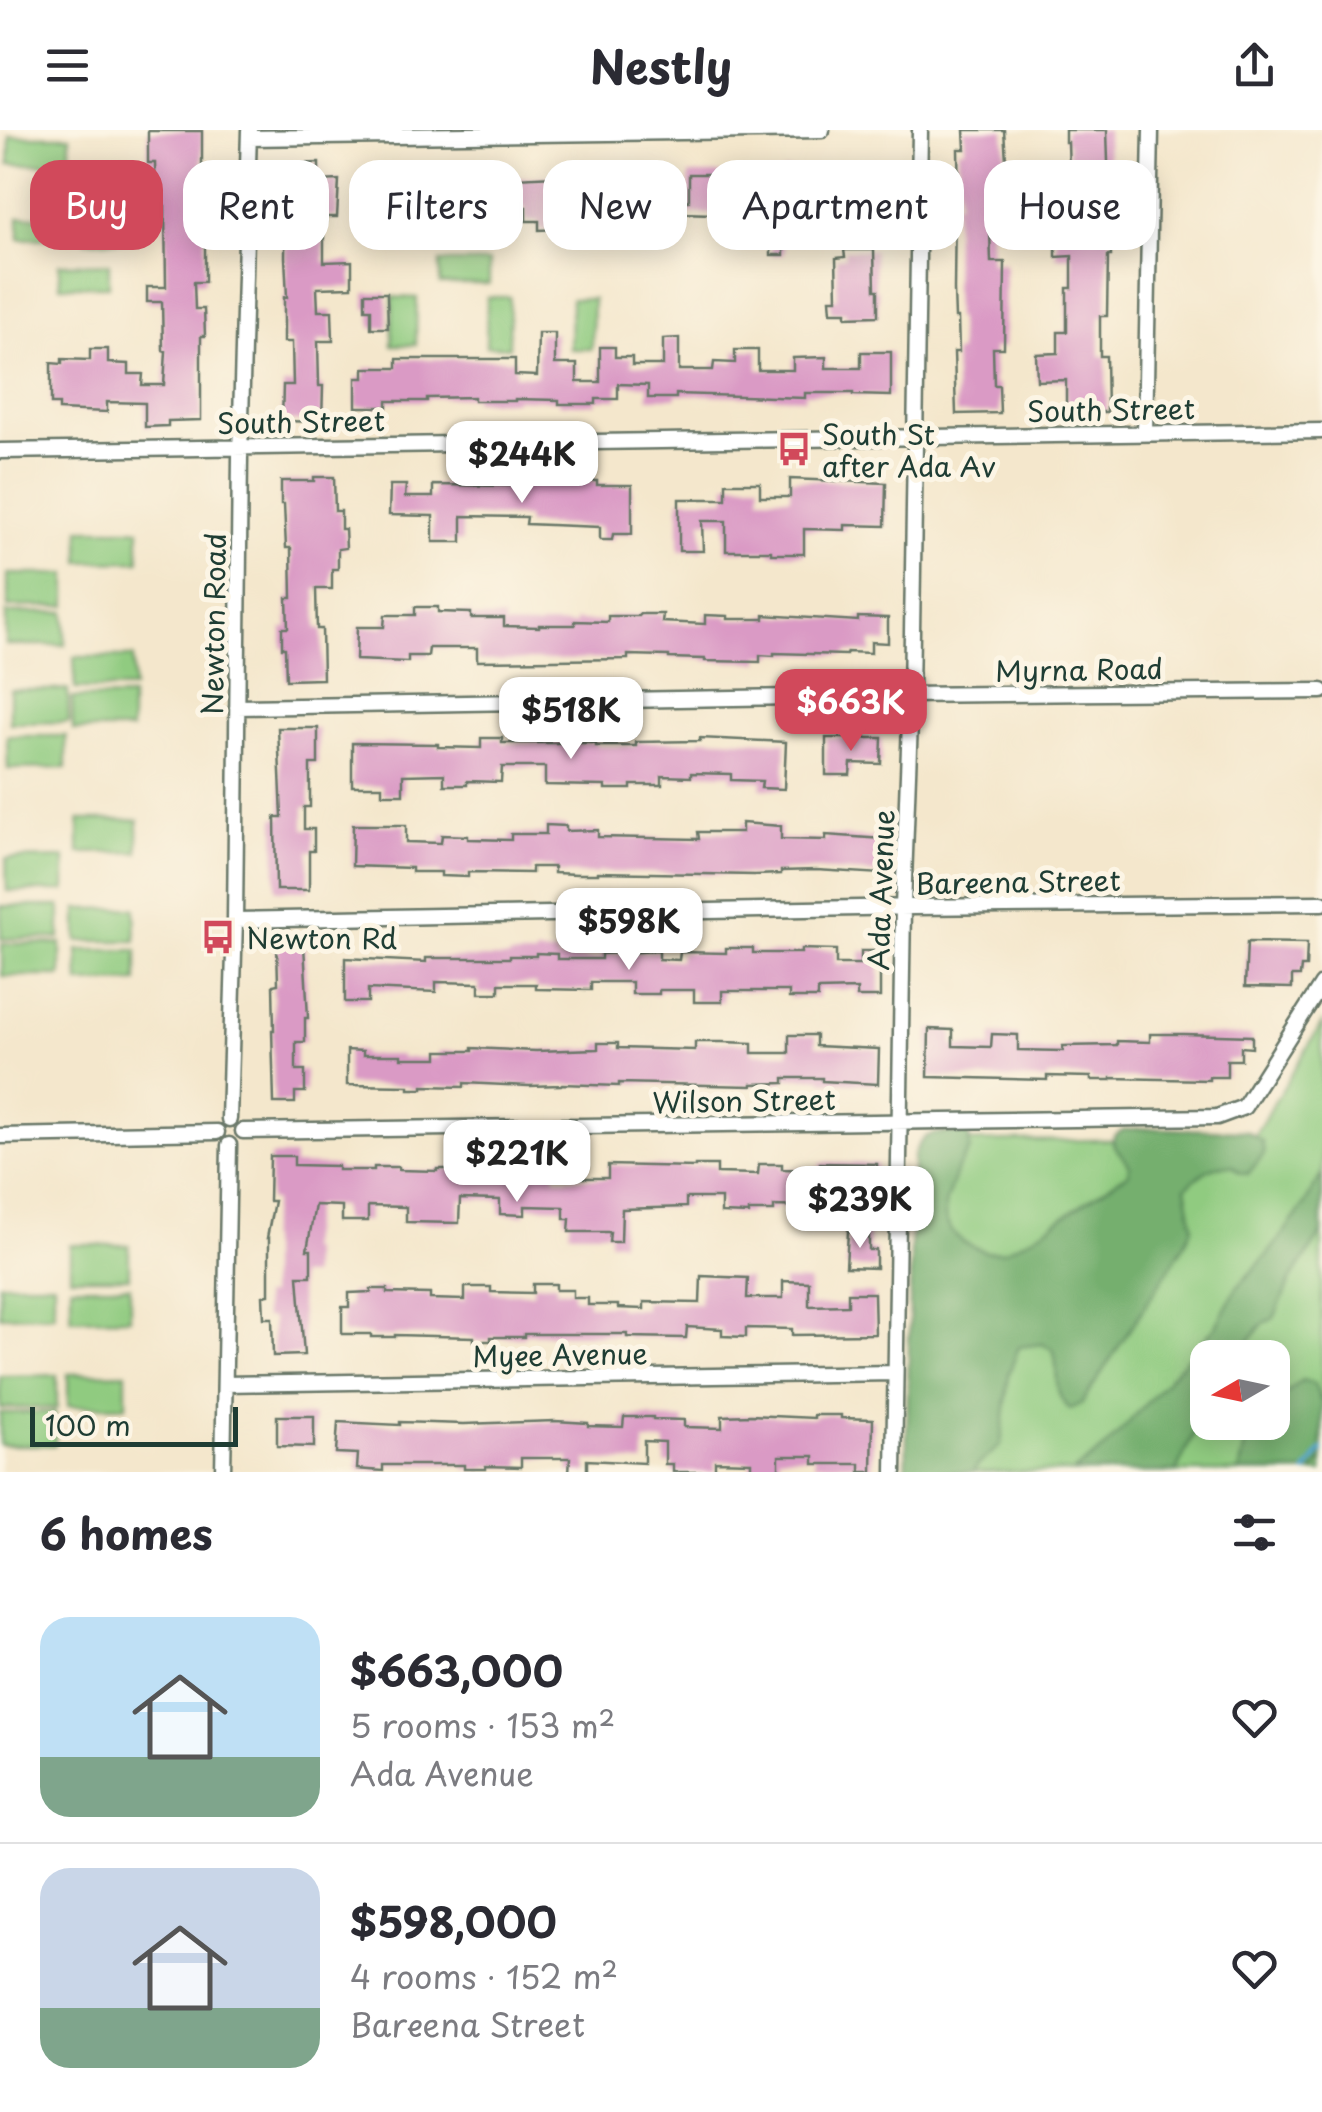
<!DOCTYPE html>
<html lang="en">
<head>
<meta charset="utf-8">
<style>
	:root { --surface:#fff; --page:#f2f2f3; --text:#2b2b33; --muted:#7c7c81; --line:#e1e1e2; --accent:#d1495b }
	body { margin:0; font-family:"Playpen Sans",sans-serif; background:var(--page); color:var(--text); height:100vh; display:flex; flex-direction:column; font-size:38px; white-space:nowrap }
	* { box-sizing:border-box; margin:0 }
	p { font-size:32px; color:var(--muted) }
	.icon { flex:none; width:55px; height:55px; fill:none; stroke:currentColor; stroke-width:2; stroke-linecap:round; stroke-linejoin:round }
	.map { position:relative; height:1342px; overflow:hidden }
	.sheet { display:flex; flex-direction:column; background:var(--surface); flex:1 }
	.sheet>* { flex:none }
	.banner { position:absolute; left:30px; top:30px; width:1262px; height:90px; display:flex; gap:20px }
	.needle { width:65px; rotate:261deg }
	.tools { position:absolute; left:1190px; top:1210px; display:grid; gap:20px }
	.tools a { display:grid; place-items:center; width:100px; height:100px; border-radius:20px; background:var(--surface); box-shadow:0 5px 25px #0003; font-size:50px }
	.scale { position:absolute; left:30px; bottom:25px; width:208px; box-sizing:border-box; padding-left:10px; border:5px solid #1f3d34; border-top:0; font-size:28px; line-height:35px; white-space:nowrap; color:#1f3d34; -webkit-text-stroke:8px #fcf5e5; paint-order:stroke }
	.price { position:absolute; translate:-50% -85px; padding:0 22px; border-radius:20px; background:#fff; color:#222; font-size:32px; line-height:65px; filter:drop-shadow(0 2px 5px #0008) }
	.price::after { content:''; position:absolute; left:50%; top:60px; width:30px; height:22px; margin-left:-15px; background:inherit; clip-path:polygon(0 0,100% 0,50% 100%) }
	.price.active { background:var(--accent); color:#fff }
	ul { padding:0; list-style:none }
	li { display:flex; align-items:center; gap:30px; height:250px; padding:0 40px }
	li+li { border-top:2px solid var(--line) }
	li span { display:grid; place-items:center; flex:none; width:280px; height:200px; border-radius:30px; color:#555 }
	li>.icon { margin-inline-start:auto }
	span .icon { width:120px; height:120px; fill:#fffc; stroke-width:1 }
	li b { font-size:42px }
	h2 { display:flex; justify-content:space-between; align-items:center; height:120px; padding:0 40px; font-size:42px }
	.pill { padding:0 35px; border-radius:30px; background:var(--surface); box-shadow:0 5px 25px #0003; font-size:35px; line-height:90px }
	.pill.active { background:var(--accent); color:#fff }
	header { display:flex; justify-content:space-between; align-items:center; height:130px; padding:0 40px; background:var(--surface); font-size:45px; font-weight:700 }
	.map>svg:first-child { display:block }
	.green { fill:#90cb80; stroke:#58845a; stroke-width:2.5; fill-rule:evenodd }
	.forest { fill:#74af6e; stroke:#4a7651; stroke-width:2.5 }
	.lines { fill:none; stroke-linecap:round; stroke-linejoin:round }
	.stream { stroke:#56a6d0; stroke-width:4 }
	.building { fill:#da9ac5 }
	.street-casing { stroke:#6a7869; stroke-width:19 }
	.street { stroke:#fff; stroke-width:14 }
	.labels { text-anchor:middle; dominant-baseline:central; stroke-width:10; stroke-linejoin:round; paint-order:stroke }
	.street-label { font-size:28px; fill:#1f3d34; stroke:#fcf5e5 }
	.poi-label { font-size:28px; fill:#1f3d34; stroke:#fcf5e5; text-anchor:start }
</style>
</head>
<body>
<header><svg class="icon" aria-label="menu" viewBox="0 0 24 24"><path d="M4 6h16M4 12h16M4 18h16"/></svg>Nestly<svg class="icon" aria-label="share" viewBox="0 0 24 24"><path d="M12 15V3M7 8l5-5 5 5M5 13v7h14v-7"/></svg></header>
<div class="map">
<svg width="1322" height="1342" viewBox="0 0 1322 1342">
	<rect width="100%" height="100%" fill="#fcf5e5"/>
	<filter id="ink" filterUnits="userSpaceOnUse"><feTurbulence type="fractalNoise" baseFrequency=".01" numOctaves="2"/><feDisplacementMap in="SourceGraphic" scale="20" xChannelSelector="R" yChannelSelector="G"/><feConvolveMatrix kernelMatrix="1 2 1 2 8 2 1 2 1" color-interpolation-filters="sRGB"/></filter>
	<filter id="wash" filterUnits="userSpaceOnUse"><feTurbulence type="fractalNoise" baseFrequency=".0048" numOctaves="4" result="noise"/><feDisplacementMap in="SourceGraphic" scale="40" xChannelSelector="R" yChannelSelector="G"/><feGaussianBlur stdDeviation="2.25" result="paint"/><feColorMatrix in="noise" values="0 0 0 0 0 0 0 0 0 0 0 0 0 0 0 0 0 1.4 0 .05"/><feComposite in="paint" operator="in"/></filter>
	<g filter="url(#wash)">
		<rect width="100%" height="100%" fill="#f4e7cc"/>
		<!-- green -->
		<path class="green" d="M10,6H70V34H9Z
			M131,43V64L84,65V44Z
			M68,86V108L19,109V87Z
			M135,88V111H86L85,89Z
			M440,132H489V154H440Z
			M109,133V156H60L59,134Z
			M393,167L417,168L416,215H392Z
			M487,167H510L509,217L486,216Z
			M571,169H593L592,219H570Z
			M80,399H139V431L80,432Z
			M8,444H67V476L8,477Z
			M65,482V515H6V483Z
			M74,527H133V559H75Z
			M10,560H68L69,592L10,593Z
			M131,567V600H73L72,568Z
			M7,606H66V638L8,639Z
			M79,690H138V722L79,723Z
			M65,728V761H7L6,729Z
			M1,776H60V808L1,809Z
			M135,778L136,811H77V779Z
			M61,813V846H2V814Z
			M78,820H137V852L79,853Z
			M1322,893V1342H916L929,1012L1253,1008ZM1208,1228H1272V1292H1208Z
			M70,1115H129V1147H70Z
			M0,1153H54V1185L0,1186Z
			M71,1156H130V1188L71,1189Z
			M126,1243V1276H68V1244Z
			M57,1245V1278H0V1246Z
			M55,1282V1315H0V1283Z"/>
		<!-- forest -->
		<path class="forest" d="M1141,998L1247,1001L1262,1011L1264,1024L1248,1044L1239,1042L1233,1036C1213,1033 1201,1044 1186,1057L1193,1096L1182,1119L1082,1273L1070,1279C1050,1263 1061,1242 1053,1219L1042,1214L1019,1217L1009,1243L1001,1315L977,1336L973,1342H906L913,1028C922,997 939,1003 967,1003L969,1007L970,1019L957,1039L945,1074V1088L951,1101L963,1112L986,1122L1004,1121L1033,1107L1128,1043L1129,1035L1113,1014L1114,1006L1123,1000Z
			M1322,1044V1103L1290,1151L1274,1188L1261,1196L1236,1227L1208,1228L1207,1276L1176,1342H1073L1103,1319L1121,1301L1216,1196L1237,1157L1269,1123L1304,1075Z
			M1303,1250L1314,1254L1322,1274V1329L1314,1342H1239L1245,1315L1265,1293L1272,1292C1272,1275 1289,1259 1303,1250Z"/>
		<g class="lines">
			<!-- stream -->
			<path class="stream" d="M1306,1342L1322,1320"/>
		</g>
		<g id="blocks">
			<!-- building -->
			<path class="building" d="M964,0H1004L1007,45H1015V70H1010L1011,99L990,100L991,132H1005L1004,218H993L994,255H999L1000,283L956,284L954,222H959L958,188H955L954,160L955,73H959L958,19H965Z
				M1065,0H1107L1111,126H1108L1107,186H1100V226H1106L1107,282H1066V250L1037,251L1036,224L1058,223V202H1067V158H1072V126L1056,127V101H1060V72H1070L1068,12H1065Z
				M148,1H202V81H205V152H194L195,179H204L205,206H201V290L168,291V296L145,297V273L107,272V282L59,280V274H51V233L62,234V229L90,230V219H108V233L129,234V244H143L142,255H164L166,221L163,220L162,172H147V157H166L165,76H156L155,33H148Z
				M319,33V51L339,50L337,87H326V95H324V132L352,131V157L317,158L318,181H332L333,211H318L319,256H323L322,292L282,291L283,255H293L292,212H284V167H287L285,127L286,34Z
				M859,39H888L887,91H859V82L807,81V105H784V125H771V100L730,99V92L712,91V84L681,83V97H645V70L689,71V44H783V40L859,41Z
				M613,43L642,44L641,80L593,79V91H559V99L539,100V91H526V77L470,76V91L430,90V102H419V112L378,114V106H367L366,49H408V47L480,48V44L516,45V48Z
				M844,120H874L875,160H878V186L846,187V182H831L830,169H837L836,128L845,127Z
				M365,163H387L388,198H371V179H365Z
				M538,203H555V234H577V252H600V217H615V227H632V235H663V209L679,208V240H713L714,232L735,233V220H758V240H793V228L826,227V238H861V222H891V266L853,265V263H805V268L676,264V268H648V255L618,254V269H596V274H559V270L515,269V271H474V267L427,268V271H387V277H356V248H364V238H397V229H515V245L537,246Z
				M314,347H334L335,381H341V399H345L346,418L338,419V439H332V459H316L317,499H322L323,549L286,550L285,518H282V498H288L287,468H292L291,418H286L284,374H281V351H314Z
				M790,349L886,353L885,396L845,395V400L804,399V424H771V421H726V391H702L703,421H679V369H726V353H760V367H790Z
				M564,351H597V355H632V404H613L612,410H600V397L526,394L527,387L462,386V412H433V386L389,385L390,355H406L405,367H433V355L527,356V352L564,353Z
				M415,477H438V482L471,483V488H504V496L539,497V495H575V491L608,492V486H639V484H663L662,492L705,494V485L728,486V489H764V485L858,491V487L888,488V513L871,512V523L847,522L846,525L774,523V526L760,525V532L705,531V529L669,528V526L628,525V529L477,531V518H429L428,526H408V532L356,530L357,497H384L385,485H415Z
				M278,598H318V634H310V677H304V699H314V721H309V760H276L275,687H282Z
				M481,608H502V613H596V616H636V612L700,611V608L786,612L784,659L761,658L762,651L731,650V644L691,643V647L662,646V655H631V659H605V656L545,655V637H502L501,652L467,651V655H444V644L403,645V664H382V656H352V613L438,614V617L481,618Z
				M826,608H882L881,634L851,633L850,645H826Z
				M742,693L781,696V709L826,710V705L883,709L882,744L816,740L781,741V744L755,745L598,742V744H578L554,743V737H532V743L468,742V747L441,746V742H412V738L352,736L353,695H406V712L441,713L442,705L468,706V709L511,710V704H546V695L566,696V701L598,700V707L699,709L698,702H742Z
				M1247,812L1307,813L1306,837H1301L1300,846H1292V858L1245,857Z
				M277,815H304L308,888H305V912H296V940H305V962H295V973H274L272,900H274L273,855L278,854Z
				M726,818H753V823H801V819L836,820V834H861V821H880V867H857V859L818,860V868H789V861H722V872H694V860H659V864H632V852H591V860L536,859V854H499V863H479V853L436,852V862L368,859V872H345V828L426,832V828H510V826H536V823L557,824V829H601V824L659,821V829L679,830L680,822L726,823Z
				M929,899L953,900V916L991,917L992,904L1018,905V920L1063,921V916L1117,915V911L1150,912V904H1183L1252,906V918L1241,917V930H1227V947H1209V950L1111,948V950H1091V947L1047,946V950L928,947Z
				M789,905H816V916L879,919L878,954L822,951V948H784V953L752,954V956L619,953V956L562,954L561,955L529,956L464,953V957L423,956V959H409V956L347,955V920L363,921V925H401V928H438V921H472V918L536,921L598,919V913H618V918L695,920V912H722L752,913V923H789Z
				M270,1026H294V1035L338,1036V1040H374V1037H399V1040L437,1041V1039H555V1048H608V1035L695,1037V1035H717V1043L758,1044L759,1034H782V1039L820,1040V1033L877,1034V1074L806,1073V1077L774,1076V1081H749V1084L721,1083V1068H686V1077L622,1079L621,1112H609L610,1102H569L570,1089H564V1077L525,1076V1085L500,1084V1070L460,1069L459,1093L406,1092V1077L368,1076V1091H342V1076L315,1075L307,1120H311V1146H298L304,1225L273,1226L272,1188H264L263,1166L269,1165V1108H267L274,1071H269Z
				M848,1101H869V1120H876V1138L846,1137Z
				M701,1146L748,1148L747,1168H783V1151L809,1152V1176L848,1175V1163H874L875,1204L792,1205V1199L746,1198V1207L722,1206V1199L687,1197L686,1208L627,1207V1204H524V1207H491V1211H474V1207L395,1205V1207H371V1204H342V1177H349V1163L371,1162V1159H387V1163L430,1164V1169L465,1170V1157H491V1162L533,1163V1154H556V1160H573V1168H588V1175H618V1178L644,1179V1172L700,1173Z
				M751,1285L814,1288V1285H841V1288L873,1289L872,1342H860V1334H814V1326H779V1341H751V1332L715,1331V1342H673V1334H665V1312L644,1311V1333L587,1330V1342H569L570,1328H521V1337L486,1336V1339H464V1335H383V1341L369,1340L357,1339L358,1324L336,1323L338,1292L400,1295V1292L464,1294L555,1291L588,1293V1296L623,1297L624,1287H653V1289L684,1290V1297L722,1298V1286Z
				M277,1286H314V1317L277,1316Z"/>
		</g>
	</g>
	<g filter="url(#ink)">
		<use href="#blocks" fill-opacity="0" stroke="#6a7869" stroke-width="2.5"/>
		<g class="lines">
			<!-- street casing -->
			<g class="street-casing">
				<path id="street" d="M249,8L822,0
					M1145,303L1151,0
					M0,321L1322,301
					M237,577L903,565L1322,561
					M235,790L914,777L1322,773
					M229,989L235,790L240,326L249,0
					M243,1001L1217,987L1244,977L1322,854
					M0,1006L217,1002
					M225,1254L895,1243
					M223,1342L229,1015
					M894,1342L903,777L911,565L920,0"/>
			</g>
			<!-- street -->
			<use href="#street" class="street"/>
		</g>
	</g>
	<!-- icons -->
	<defs>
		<g id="bus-bare" transform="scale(2.7)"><path d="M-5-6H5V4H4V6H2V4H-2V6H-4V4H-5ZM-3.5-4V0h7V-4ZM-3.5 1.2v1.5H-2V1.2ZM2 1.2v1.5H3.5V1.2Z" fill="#d1495b" stroke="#fcf5e5" stroke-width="2.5" paint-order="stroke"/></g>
	</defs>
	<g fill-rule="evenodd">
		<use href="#bus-bare" x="794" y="319"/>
		<use href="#bus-bare" x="218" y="807"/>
	</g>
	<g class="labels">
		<!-- street labels -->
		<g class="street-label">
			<text transform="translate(1111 279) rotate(-1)">South Street</text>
			<text transform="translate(301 291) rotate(-1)">South Street</text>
			<text transform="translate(213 494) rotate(-89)">Newton Road</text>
			<text transform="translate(1079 539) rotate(-1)">Myrna Road</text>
			<text transform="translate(1018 751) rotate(-1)">Bareena Street</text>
			<text transform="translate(880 760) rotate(-88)">Ada Avenue</text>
			<text transform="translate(744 970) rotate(-1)">Wilson Street</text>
			<text transform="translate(560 1224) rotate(-1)">Myee Avenue</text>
		</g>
		<!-- poi labels -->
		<g class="poi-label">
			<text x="822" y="303">South St<tspan x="822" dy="32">after Ada Av</tspan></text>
			<text x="246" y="807">Newton Rd</text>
		</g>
	</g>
</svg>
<div class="tools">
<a><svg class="needle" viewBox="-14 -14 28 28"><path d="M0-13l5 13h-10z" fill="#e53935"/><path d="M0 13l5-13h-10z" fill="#7c7c81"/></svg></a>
</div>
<div class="scale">100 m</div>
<b class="price" style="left:522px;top:376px">$244K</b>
<b class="price active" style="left:851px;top:624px">$663K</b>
<b class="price" style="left:571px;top:632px">$518K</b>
<b class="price" style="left:629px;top:843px">$598K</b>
<b class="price" style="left:517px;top:1075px">$221K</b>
<b class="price" style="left:860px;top:1121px">$239K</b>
<div class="banner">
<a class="pill active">Buy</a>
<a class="pill">Rent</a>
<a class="pill">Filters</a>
<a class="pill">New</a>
<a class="pill">Apartment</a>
<a class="pill">House</a>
</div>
</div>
<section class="sheet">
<h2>6 homes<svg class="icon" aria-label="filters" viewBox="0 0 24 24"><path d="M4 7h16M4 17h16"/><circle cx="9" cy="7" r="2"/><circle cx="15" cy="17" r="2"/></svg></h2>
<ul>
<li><span style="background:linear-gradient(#bfe0f5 70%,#7fa58c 0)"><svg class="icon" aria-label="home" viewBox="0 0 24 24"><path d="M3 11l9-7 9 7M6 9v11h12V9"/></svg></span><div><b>$663,000</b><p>5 rooms · 153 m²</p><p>Ada Avenue</p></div><svg class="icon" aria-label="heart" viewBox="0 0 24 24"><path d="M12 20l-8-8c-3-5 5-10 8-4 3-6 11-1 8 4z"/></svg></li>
<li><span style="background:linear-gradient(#c9d6e8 70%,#7fa58c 0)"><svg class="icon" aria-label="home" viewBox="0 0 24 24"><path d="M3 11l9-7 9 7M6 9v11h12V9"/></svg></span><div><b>$598,000</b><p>4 rooms · 152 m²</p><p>Bareena Street</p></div><svg class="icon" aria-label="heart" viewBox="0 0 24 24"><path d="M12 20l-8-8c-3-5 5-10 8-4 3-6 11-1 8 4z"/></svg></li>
</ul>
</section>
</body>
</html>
